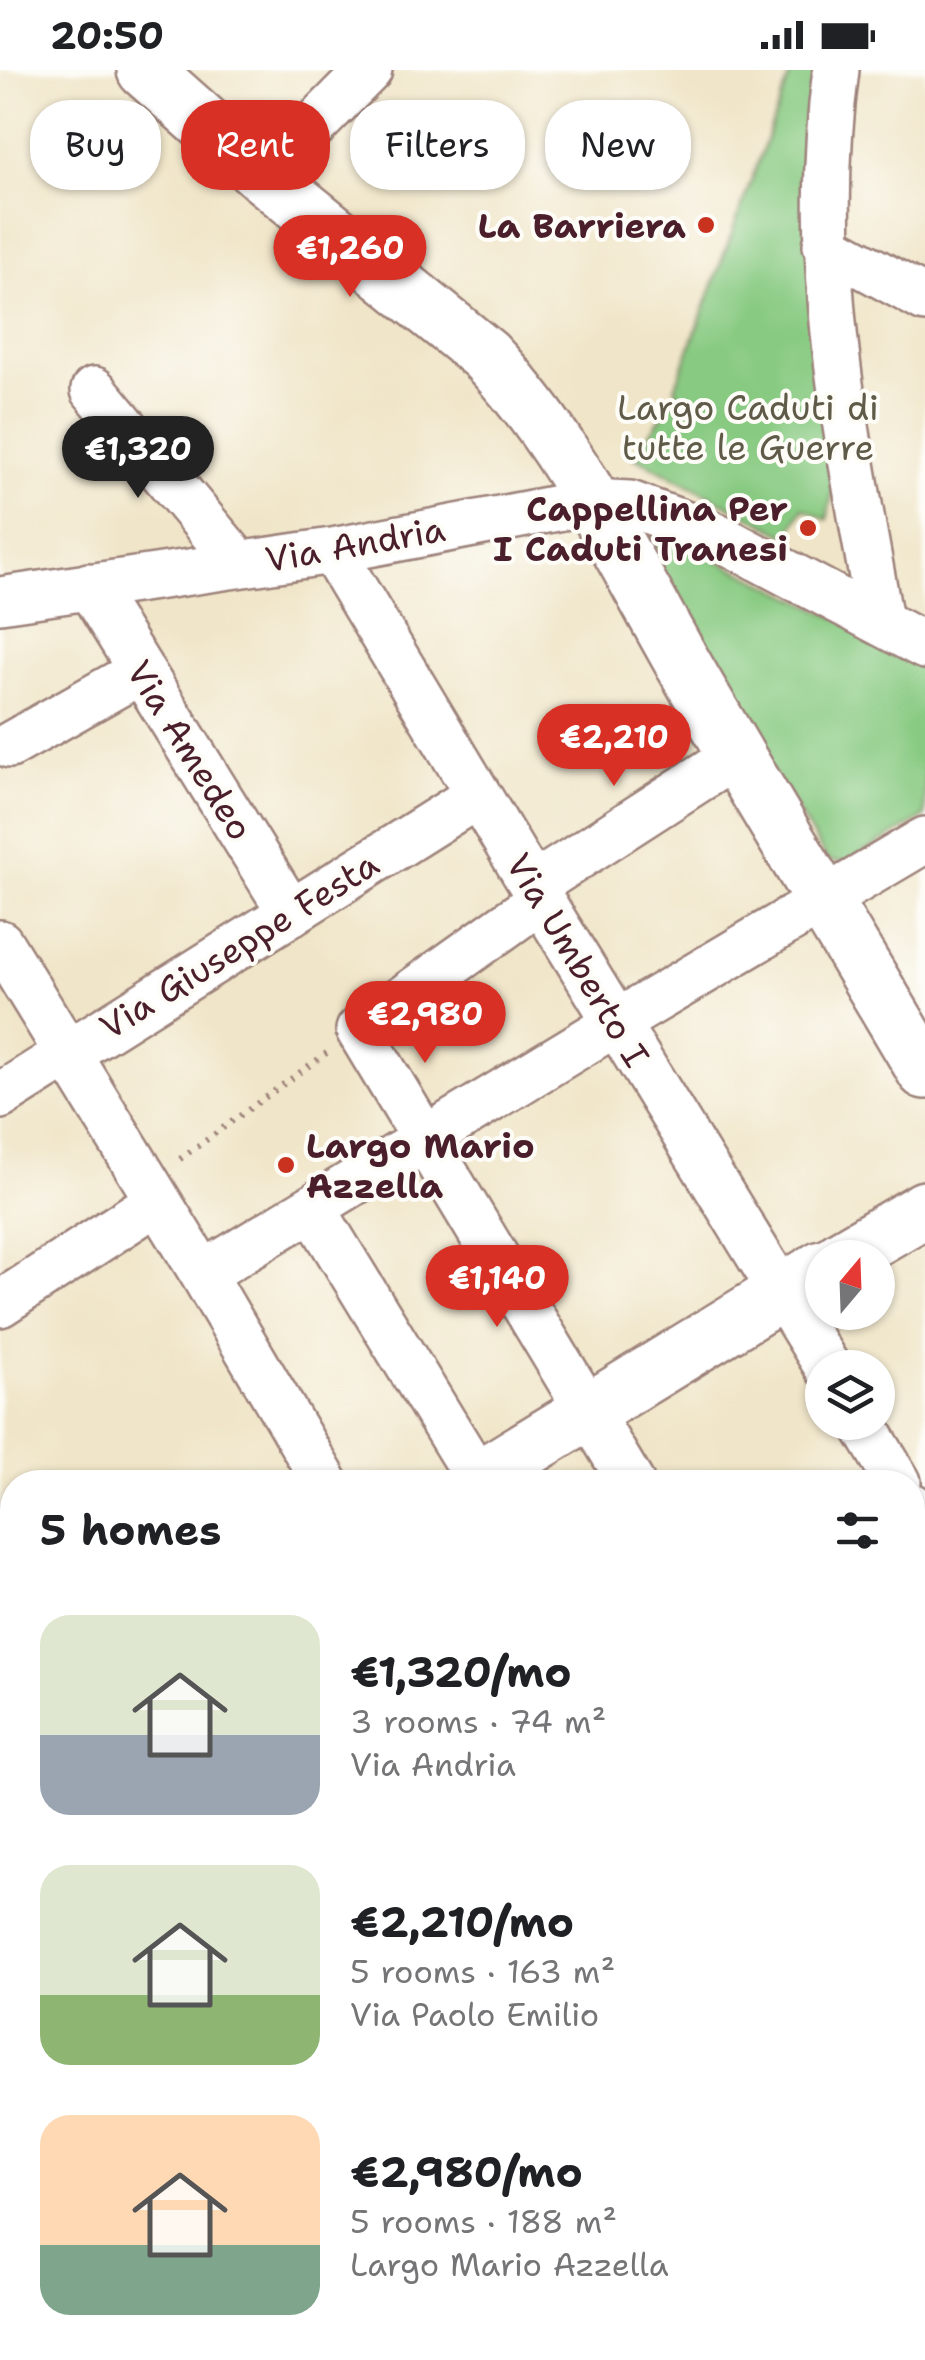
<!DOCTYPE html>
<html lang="en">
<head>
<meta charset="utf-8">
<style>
	:root { --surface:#fff; --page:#f6f6f6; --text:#202124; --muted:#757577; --accent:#d93025 }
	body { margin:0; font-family:"Shantell Sans",sans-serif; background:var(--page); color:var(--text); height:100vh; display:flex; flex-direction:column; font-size:38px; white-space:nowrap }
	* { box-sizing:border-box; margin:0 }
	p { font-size:32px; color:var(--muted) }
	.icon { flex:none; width:55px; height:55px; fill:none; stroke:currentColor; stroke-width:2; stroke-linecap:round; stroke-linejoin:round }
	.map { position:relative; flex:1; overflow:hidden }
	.details { position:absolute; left:0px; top:1400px; width:925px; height:890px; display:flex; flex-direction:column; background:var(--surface); border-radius:40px 40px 0 0; box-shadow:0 2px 8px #0004 }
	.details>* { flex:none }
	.top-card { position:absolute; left:30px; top:30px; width:865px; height:90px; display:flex; gap:20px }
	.needle { width:65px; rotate:19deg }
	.buttons { position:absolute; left:805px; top:1170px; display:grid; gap:20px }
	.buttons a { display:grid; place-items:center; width:90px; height:90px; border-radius:50%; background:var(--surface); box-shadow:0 2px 8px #0004; font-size:50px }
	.price { position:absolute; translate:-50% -85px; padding:0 22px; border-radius:35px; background:var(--accent); color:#fff; font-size:32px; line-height:65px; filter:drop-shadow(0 2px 5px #0008) }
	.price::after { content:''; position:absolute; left:50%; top:60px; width:30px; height:22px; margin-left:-15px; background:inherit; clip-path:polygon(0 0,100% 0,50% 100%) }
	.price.active { background:#222; color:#fff }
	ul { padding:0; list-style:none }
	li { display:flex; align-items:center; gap:30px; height:250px; padding:0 40px }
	li span { display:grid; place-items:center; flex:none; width:280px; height:200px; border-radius:30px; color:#555 }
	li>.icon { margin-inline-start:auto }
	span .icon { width:120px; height:120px; fill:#fffc; stroke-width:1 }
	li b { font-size:42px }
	h2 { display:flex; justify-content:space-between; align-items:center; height:120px; padding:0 40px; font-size:42px }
	.pill { padding:0 35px; border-radius:40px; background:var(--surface); box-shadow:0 2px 8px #0004; font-size:35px; line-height:90px }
	.pill.active { background:var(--accent); color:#fff }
	.status { display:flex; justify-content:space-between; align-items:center; height:70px; padding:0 50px; background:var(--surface); direction:ltr }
	.status svg { height:28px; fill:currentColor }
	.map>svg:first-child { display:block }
	.green { fill:#88ca82; stroke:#697456; stroke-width:2.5 }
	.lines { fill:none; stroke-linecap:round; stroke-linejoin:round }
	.street-casing { stroke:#9d827a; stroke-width:50 }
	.secondary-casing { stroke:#9d827a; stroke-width:60 }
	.path { stroke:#9d827a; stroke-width:6; stroke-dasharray:2.5 8; stroke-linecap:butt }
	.street { stroke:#fff; stroke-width:45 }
	.secondary { stroke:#fff; stroke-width:55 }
	.poi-dot { fill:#c8321e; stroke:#fdfcf7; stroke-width:4 }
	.labels { text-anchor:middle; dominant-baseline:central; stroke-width:8; stroke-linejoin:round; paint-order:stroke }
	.poi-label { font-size:35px; font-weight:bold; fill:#4a1f2b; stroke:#fdfcf7; text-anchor:end }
	.park-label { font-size:35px; fill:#605b49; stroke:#fdfcf7 }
	.street-label { font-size:35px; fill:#4a1f2b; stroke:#fdfcf7 }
</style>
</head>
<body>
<div class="status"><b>20:50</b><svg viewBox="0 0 49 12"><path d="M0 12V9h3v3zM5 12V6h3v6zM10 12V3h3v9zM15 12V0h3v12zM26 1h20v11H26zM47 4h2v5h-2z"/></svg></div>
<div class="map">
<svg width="925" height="2290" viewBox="0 0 925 2290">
	<rect width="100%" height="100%" fill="#fdfcf7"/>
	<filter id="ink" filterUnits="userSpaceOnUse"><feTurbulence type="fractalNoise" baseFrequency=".01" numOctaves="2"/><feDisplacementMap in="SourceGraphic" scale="20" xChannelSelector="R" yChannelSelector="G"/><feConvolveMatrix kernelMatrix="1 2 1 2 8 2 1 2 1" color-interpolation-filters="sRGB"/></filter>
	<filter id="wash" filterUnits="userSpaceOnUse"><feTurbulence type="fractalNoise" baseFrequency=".0048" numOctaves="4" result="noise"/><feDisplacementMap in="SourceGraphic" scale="40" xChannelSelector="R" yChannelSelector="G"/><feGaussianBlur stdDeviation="2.25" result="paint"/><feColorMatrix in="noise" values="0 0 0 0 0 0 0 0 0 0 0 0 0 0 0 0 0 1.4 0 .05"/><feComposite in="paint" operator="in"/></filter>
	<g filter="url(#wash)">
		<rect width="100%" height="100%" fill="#f0e5c8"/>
		<!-- green -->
		<path class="green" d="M792,0H823L806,139L833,418L827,450L803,438L788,466L635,387L678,322L675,318Z
			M644,455L925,590V747L847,792L828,791L636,481Z"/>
	</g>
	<g filter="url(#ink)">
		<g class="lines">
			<!-- street casing -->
			<g class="street-casing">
				<path id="street" d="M836,0C810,190 846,364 880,550
					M264,106L369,0
					M826,175L925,229
					M94,320L239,494
					M332,481L541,830L828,1298
					M89,516L291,843
					M0,530L332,481L589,432L630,434L717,466L925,576
					M10,675L141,601
					M533,816L736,685
					M541,830L359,960L631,1412
					M0,873L203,1204L325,1412
					M0,1026L478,725
					M313,1139L478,1409
					M203,1204L616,953L925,770
					M0,1234L158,1131
					M862,1352L898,1412
					M912,1436L925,1456
					M0,1707L12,1729
					M912,1892L925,1913
					M912,1994L925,1987
					M585,2278L593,2290
					M833,2278L841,2290"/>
			</g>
			<!-- secondary casing -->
			<g class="secondary-casing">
				<path id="secondary" d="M145,0L264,106L485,285C570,374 624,491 685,597C763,733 846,866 925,1001
					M841,1188L925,1139
					M473,1412L822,1198
					M912,1493L925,1486
					M0,1690L12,1682
					M0,2013L12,2006"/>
			</g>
			<!-- path -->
			<path class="path" d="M180,1089L328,982"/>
			<!-- street -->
			<use href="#street" class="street"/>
			<!-- secondary -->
			<use href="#secondary" class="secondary"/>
		</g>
	</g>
	<!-- markers -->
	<g class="poi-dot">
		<circle cx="706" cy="155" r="10"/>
		<circle cx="808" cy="458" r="10"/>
		<circle cx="286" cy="1095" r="10"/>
	</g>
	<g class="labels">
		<!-- poi labels -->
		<g class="poi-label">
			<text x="686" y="155">La Barriera</text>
			<text x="788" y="438">Cappellina Per<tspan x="788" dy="40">I Caduti Tranesi</tspan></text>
			<text x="306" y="1075" text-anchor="start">Largo Mario<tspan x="306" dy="40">Azzella</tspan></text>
		</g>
		<!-- park labels -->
		<g class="park-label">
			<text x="748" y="337">Largo Caduti di<tspan x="748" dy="40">tutte le Guerre</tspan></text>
		</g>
		<!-- street labels -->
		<g class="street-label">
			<text transform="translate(355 474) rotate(-10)">Via Andria</text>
			<text transform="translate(190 680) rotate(58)">Via Amedeo</text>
			<text transform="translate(239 875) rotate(-32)">Via Giuseppe Festa</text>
			<text transform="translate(578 890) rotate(59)">Via Umberto I</text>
		</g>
	</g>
</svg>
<div class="buttons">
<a><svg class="needle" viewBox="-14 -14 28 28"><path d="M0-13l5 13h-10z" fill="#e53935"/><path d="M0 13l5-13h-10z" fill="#757577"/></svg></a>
<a><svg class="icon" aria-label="layers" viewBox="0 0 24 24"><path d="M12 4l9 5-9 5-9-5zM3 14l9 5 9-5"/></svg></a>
</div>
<b class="price" style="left:350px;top:230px">€1,260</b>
<b class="price active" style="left:138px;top:431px">€1,320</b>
<b class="price" style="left:614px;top:719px">€2,210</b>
<b class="price" style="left:425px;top:996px">€2,980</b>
<b class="price" style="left:497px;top:1260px">€1,140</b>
<div class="top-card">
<a class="pill">Buy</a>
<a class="pill active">Rent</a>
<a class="pill">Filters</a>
<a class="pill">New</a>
</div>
<section class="details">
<h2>5 homes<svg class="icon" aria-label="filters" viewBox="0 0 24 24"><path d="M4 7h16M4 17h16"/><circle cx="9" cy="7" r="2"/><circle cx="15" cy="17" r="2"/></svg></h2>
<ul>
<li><span style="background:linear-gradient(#dfe7d0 60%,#9aa5b1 0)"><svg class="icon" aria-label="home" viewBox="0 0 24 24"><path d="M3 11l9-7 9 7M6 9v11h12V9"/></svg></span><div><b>€1,320/mo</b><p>3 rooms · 74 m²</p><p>Via Andria</p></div></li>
<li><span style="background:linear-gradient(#dfe7d0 65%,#8fb573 0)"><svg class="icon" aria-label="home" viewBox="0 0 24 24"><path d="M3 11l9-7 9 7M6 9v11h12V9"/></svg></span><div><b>€2,210/mo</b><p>5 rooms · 163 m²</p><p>Via Paolo Emilio</p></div></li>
<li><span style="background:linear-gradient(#ffd9b3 65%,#7fa58c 0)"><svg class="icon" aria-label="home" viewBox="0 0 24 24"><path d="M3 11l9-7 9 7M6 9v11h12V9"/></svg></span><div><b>€2,980/mo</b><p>5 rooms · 188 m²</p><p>Largo Mario Azzella</p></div></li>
</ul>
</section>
</div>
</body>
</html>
